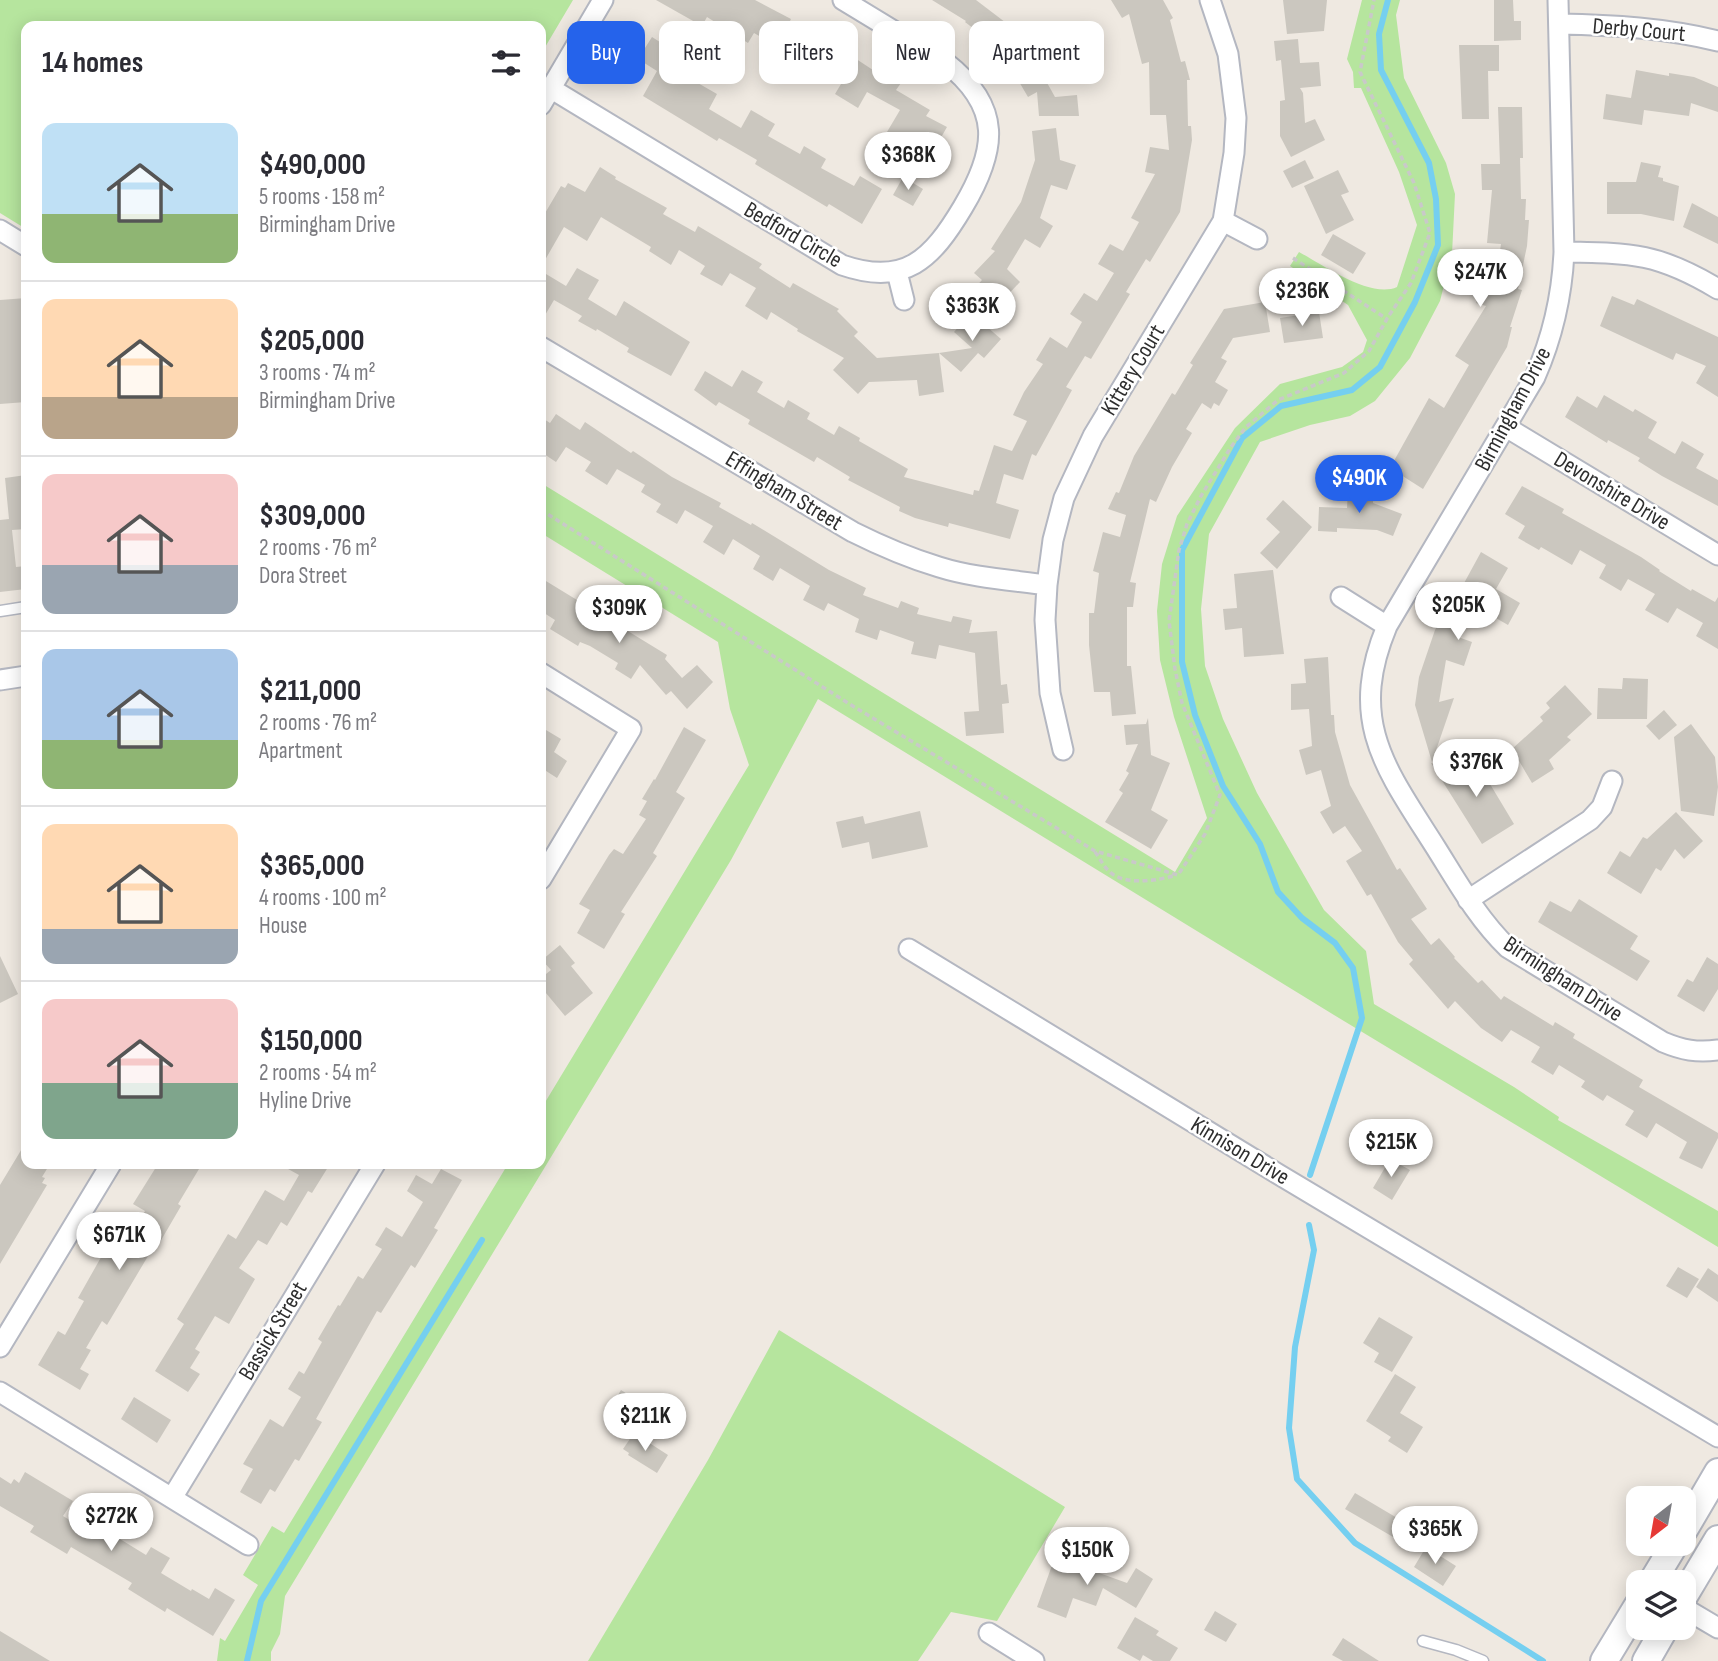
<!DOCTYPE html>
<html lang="en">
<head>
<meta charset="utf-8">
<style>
	:root { --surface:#fff; --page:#f2f2f3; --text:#2b2b33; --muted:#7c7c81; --line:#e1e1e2; --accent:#2563eb }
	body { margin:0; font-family:"Sofia Sans Condensed",sans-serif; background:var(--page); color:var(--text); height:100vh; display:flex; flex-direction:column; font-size:26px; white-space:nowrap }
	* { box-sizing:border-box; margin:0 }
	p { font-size:23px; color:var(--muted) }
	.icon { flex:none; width:38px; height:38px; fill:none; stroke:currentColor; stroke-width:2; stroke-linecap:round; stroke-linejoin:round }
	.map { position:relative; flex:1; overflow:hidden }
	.panel { position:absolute; left:21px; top:21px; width:525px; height:1148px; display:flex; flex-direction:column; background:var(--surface); border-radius:14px; box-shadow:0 4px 18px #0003 }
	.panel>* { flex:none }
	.hud { position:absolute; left:567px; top:21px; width:665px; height:63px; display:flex; gap:14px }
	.needle { width:46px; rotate:211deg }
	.buttons { position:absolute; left:1626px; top:1486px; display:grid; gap:14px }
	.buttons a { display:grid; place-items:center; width:70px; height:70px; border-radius:14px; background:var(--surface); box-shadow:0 4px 18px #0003; font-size:35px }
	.price { position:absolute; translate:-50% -60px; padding:0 16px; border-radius:24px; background:#fff; color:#222; font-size:23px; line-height:46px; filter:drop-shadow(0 2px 4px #0008) }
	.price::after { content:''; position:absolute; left:50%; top:42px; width:21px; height:16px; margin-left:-10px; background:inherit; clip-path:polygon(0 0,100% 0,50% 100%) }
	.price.active { background:var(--accent); color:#fff }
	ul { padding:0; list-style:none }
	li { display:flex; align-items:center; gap:21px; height:175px; padding:0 21px }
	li+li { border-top:2px solid var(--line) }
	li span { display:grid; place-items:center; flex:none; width:196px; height:140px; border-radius:14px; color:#555 }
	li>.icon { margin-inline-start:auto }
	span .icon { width:84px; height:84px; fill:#fffc; stroke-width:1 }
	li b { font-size:30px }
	h2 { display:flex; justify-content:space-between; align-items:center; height:84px; padding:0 21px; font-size:30px }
	.pill { padding:0 24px; border-radius:14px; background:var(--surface); box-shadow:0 4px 18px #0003; font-size:24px; line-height:63px }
	.pill.active { background:var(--accent); color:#fff }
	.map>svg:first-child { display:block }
	.green { fill:#b6e59e }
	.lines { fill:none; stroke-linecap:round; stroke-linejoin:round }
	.stream { stroke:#75cff0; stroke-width:6 }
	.building { fill:#cbc7bf }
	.service-casing { stroke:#b4b7c1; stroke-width:13 }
	.minor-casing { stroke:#b4b7c1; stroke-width:23 }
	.secondary-casing { stroke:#b4b7c1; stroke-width:30 }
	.path { stroke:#c9c9c9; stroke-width:3.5; stroke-dasharray:5 3.5; stroke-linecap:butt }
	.service { stroke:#fff; stroke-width:10 }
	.minor { stroke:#fff; stroke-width:19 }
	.secondary { stroke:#fff; stroke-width:26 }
	.labels { text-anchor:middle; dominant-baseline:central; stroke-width:5; stroke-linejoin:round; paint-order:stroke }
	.street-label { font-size:23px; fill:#2e2e2e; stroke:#fff }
</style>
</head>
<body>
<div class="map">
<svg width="1718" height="1661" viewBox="0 0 1718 1661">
	<rect width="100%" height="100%" fill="#efe9e1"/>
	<!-- green -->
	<path class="green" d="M0,0H573L541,54V26H26V229L0,213Z
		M1362,0H1400L1396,15L1404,78L1446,163L1455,194L1452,254L1440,301L1410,358L1375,401L1350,416L1310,425L1260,442L1209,534L1201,609L1205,666L1223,719L1257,793L1324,910L1366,951L1374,1004L1514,1087L1559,1117L1558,1120L1718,1211V1247L1334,1015L818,699L731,860L285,1596L280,1634L271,1652V1661H217L220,1638L225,1641L258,1585L243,1575L272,1526L284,1533L508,1164H541V1109L749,765L730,709L718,642L541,533V483L1175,872L1207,818L1174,717L1160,660L1157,611L1162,564L1177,516L1235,428L1280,384L1342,367L1363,352L1367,340L1348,305L1290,266L1299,252C1323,265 1371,299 1397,287L1417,225L1399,172L1361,88H1354L1353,72L1347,59Z
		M779,1330L1065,1507L997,1621L951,1612L918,1661H588L708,1460Z"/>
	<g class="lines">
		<!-- stream -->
		<path class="stream" d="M1310,1175L1362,1018L1353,968L1335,943L1302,918L1278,892L1260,844L1223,786L1195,715L1182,662V550L1242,438L1281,406L1352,390L1380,367L1415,302L1438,245L1436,199L1429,163L1381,70L1379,34L1388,0
			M1309,1225L1314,1250L1295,1347L1289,1428L1297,1479L1355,1543L1543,1661
			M247,1661L261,1601L482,1240"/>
	</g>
	<!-- building -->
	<path class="building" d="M656,0H755L791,19L788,25L825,47L829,41L882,76L884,73L901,83L896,90L930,110L926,116L947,127L935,148L914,137L909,145L887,132L900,110L867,92L858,108L835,94L841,84L809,65L801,79L779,66L787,52L754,33L748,43L707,17L702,26Z
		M932,0H976L1027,39L1043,30L1055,53L1036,63L1055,97L1077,95L1079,116H1039L1037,92L1028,97L1018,80L1023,77L1013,59L965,22L966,21Z
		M1111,0H1163L1173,18L1170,20L1181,62L1185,61L1190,80H1187L1188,126H1191L1192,140L1180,212L1150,262L1146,259L1126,292L1130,294L1091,359L1085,356L1066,387L1072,390L1036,456L1032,454L1023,480L1004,474L996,503L1019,510L1010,539L949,523L948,527L915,518L899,511L900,507L848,480L850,477L817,457L814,462L748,424L750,420L719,402L716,406L694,390L705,371L732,387L742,370L763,382L757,392L784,408L788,400L810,413L807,419L834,435L839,426L860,438L859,441L908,469L904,477L973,495L974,490L979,491L994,445L1012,451L1027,421L1013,415L1024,392L1043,364L1036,360L1050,337L1067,348L1082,322L1070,314L1084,293L1097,301L1114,273L1098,264L1110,244L1123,251L1139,222L1131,218L1155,174L1145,172L1150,147L1169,150L1166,115H1150L1149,62L1142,64L1129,14L1122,18Z
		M1283,0H1327L1324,31L1287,34Z
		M1494,0H1513L1514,21H1521V40L1494,41Z
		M652,37L685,58L677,71L717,94L709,109L741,128L751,110L775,124L768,136L800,154L804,146L826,159L821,168L854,186L860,176L882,189L862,224L829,204L827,207L755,164L757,160L719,138L717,141L643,96L657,71L638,59Z
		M1298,39L1300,63L1319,62L1321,86L1300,88L1303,93L1305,123L1315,119L1325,140L1291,157L1280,136V101L1285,100L1281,60L1276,61L1274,41Z
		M1459,45H1499V71H1488L1489,119H1462Z
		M1636,70L1669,76V73L1694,77L1718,87V112L1691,103L1689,116L1644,110L1642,125L1603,119L1606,94L1631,98Z
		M1498,107H1522L1523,158H1520L1521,199H1526L1525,220H1529L1527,246L1518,289L1522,290L1510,327H1512L1507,347L1423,489L1390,468L1429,398L1444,408L1469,365L1455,356L1486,306L1476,303L1484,278L1495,282L1501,244L1487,243L1492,190H1482L1481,164H1500Z
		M1056,128L1060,160L1076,165L1067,190L1051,185L1040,218L1053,226L1040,248L1025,239L1007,269L1020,282L1003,300L999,296L982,315L964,300L982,280L974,273L995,251L991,249L1021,202L1035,160L1032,131Z
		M1305,160L1314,178L1292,188L1283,171Z
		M1641,162L1661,166L1658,177L1663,178V181L1679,186L1674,221L1641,214H1607V182H1636Z
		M600,167L616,177L615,179L667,208L663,214L695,232L698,226L762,264L759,268L790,288L793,283L839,309L837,311L858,332L854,336L877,358L939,353L944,392L919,396L917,380L869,382L858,394L833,370L844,358L797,331L798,329L771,312L767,320L745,306L756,288L730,273L722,286L700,274L705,266L679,250L671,265L649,251L651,247L601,217L587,241L564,227L541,267V220L561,186L565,188L568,183L585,192Z
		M1338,170L1349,192L1341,195L1354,220L1326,234L1304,186Z
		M903,177L923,189L913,206L893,195Z
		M1692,203L1718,217V244L1683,227Z
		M1333,234L1366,253L1353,274L1321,255Z
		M577,268L599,280L588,299L616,316L624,301L690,342L671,376L627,352L629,348L597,329L596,331L578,321L582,316L554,300L541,322V271L566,286Z
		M1305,276L1331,295L1319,311L1293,292Z
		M1612,296L1634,305L1637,299L1718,337V397L1696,383L1706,366L1676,353L1673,360L1600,326Z
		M26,298V402L0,404V300Z
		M1265,302L1270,332L1233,338L1221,358L1227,361L1215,382L1228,390L1219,406L1214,403L1211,409L1202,403L1186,429L1192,433L1172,467L1156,502L1150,499L1130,582L1136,583L1133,607H1127V666H1131L1136,714L1112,716L1110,692H1094L1089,645V613H1094L1099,573L1093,571L1103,532L1120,537L1126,515L1108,509L1116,492L1119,493L1134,456L1172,393L1175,395L1193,365L1190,363L1224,309Z
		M1319,312L1323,338L1284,343L1280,318Z
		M971,313L1001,339L984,358L978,353L961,372L939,353L972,348L954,332Z
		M1604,395L1633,412L1635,409L1657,422L1648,438L1675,454L1682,441L1704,454L1696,468L1718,480V506L1662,476L1638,461L1640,458L1608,440L1607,443L1565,417L1577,396L1597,408Z
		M556,414L580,430L585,422L631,453L633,451L672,477L721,503L719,507L751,525L752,523L829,570L866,588L863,595L898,608L901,601L919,608L917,614L951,622L953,616L972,620L969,633L997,631L1001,685L1007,684L1009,703L1002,704L1004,733L966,736L964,712L979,711L975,653L939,645L936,659L911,654L914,642L880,630L877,640L855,632L859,619L828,603L824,611L803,600L810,586L780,568L773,581L753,569L760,556L733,539L724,555L703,542L713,526L685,510L677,524L656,512L661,504L641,492L645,485L617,469L607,485L585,471L591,462L566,447L556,462L541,452V417L550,423Z
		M26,475V529L12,530L16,567L26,566V589L0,592V520L9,519L5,478Z
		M1522,486L1564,509L1562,513L1641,557L1660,570L1659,571L1691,591L1692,589L1715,602L1718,597V649L1696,636L1703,623L1677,608L1668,623L1645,610L1655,594L1628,579L1621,591L1599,578L1606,565L1580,550L1572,565L1541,547L1539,550L1518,538L1525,526L1505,514Z
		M1348,489L1374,490L1373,503L1402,514L1393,536L1377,530L1337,528V532L1318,531L1319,507L1347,508Z
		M1283,500L1312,527L1277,569L1260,553L1280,532L1266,519Z
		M1481,552L1508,568L1496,589L1520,603L1508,625L1475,606L1458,637L1472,642L1464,666L1446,660L1439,702L1454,698L1432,762L1415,705L1419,677L1435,630L1448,606L1451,607Z
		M1273,570L1284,654L1244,657L1242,628L1225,630L1223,609L1237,608L1234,574Z
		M541,578L667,655L665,659L682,678L697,665L713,682L687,709L671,691L666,695L640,665L631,679L615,669L618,663L590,646L580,642L578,646L550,629L555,620L541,611Z
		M1328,657L1331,715H1334L1335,732L1350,785L1397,870L1400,868L1427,909L1411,919L1431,945L1439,938L1455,957L1454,958L1478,983L1482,980L1501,1000L1504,996L1553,1026L1555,1022L1575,1034L1573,1038L1643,1080L1639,1087L1718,1133V1138L1702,1169L1679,1158L1687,1142L1656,1123L1647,1138L1625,1125L1634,1111L1607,1095L1603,1101L1581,1087L1585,1081L1559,1065L1553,1075L1531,1062L1540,1047L1511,1030L1502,1042L1481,1028L1455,1001L1448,1009L1409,964L1413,960L1398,942L1371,894L1367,896L1346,861L1362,851L1345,826L1333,834L1320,812L1331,806L1321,770L1306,775L1299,750L1312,746L1309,709L1291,710V684L1306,683L1304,659Z
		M1623,678L1648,679L1647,719H1597L1598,688L1622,689Z
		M1565,685L1592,714L1567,737L1571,740L1549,760L1554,769L1532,783L1512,749L1543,721L1540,717L1550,708L1546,703Z
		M1664,710L1677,725L1659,740L1646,726Z
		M1148,718L1151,755L1170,763L1151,810L1168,820L1151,849L1105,822L1123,793L1119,790L1129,773L1126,771L1138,744L1126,745L1124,725L1146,724Z
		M1691,724L1715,757L1718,787L1714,816L1681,811L1674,737Z
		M541,727L561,739L554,752L567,761L557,778L543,769L541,774Z
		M684,727L706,740L676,792L685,798L653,853L657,856L621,912L625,914L604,949L577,933L590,910L579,904L609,855L614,849L623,854L646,819L639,815L647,801L642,799L654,779L655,780Z
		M1472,754L1514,824L1482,844L1431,763L1457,772L1461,761Z
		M920,811L928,847L872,859L869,842L842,848L836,822L863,816L865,824Z
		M1676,812L1703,841L1684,859L1675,849L1661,871L1656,868L1641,894L1607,873L1620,851L1630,857L1643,837L1647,839Z
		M1579,899L1638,936L1630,949L1650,961L1637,981L1538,922L1550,901L1571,912Z
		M560,945L575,963L571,966L593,993L565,1016L541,987V978L551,970L542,960Z
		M0,956L18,994L0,1003Z
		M1707,957L1718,964V989L1704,1012L1677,996L1687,979L1693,982Z
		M1380,1126L1401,1138L1388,1160L1367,1148Z
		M26,1142V1164H50L42,1177L45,1178L42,1183L47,1185L0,1264V1185Z
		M1390,1159L1410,1170L1392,1200L1373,1188Z
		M158,1164H202L178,1204L181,1206L160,1242L157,1241L107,1325L102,1321L86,1348L91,1350L80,1369L89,1374L80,1390L38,1365L58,1331L65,1335L84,1301L78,1298L104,1252L115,1259L119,1252L122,1254L145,1211L133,1204Z
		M279,1164H330L312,1193L308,1191L287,1226L281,1222L267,1245L258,1240L239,1268L255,1279L229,1324L215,1316L195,1349L200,1352L190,1368L200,1374L188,1392L155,1371L184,1324L177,1319L228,1234L236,1239L265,1190L284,1201L299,1175Z
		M441,1169L462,1180L434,1228L438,1230L415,1268L411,1265L381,1313L377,1311L316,1419L322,1422L299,1461L295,1459L275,1492L270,1489L261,1504L240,1492L253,1469L243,1464L270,1419L283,1427L301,1397L288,1389L299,1371L304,1374L322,1342L318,1339L338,1305L340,1306L358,1276L363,1279L382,1249L375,1245L386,1227L402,1237L423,1202L407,1191L416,1175L432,1184Z
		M1678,1267L1699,1279L1687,1298L1666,1286Z
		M1708,1268L1718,1275V1302L1696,1287Z
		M1379,1317L1413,1337L1392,1372L1374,1362L1379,1353L1363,1343Z
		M1395,1374L1416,1387L1400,1413L1423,1427L1407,1453L1388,1441L1391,1437L1366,1421Z
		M621,1390L635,1399L634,1400L637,1403L628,1418L611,1407Z
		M134,1397L171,1420L157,1443L121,1419Z
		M634,1433L668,1455L657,1473L628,1455L629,1453L623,1449Z
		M25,1472L73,1501L63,1516L93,1534L101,1520L119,1530L115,1536L146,1555L151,1547L170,1558L161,1573L191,1591L192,1589L209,1599L215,1588L235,1600L213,1636L167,1608L165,1612L128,1589L132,1583L71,1547L67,1554L30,1532L34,1526L0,1506V1477L11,1484L14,1479L19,1483Z
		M1355,1493L1409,1525L1400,1541L1345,1509Z
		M1426,1547L1456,1566L1443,1586L1414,1567Z
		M1055,1557L1127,1583L1136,1568L1153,1579L1136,1608L1103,1588L1096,1606L1073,1598L1066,1618L1037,1607Z
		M1215,1611L1237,1624L1226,1642L1204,1630Z
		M1135,1617L1159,1631L1156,1635L1178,1648L1170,1661H1153L1143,1655L1140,1661L1117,1648Z
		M0,1631L50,1661H0Z
		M1343,1638L1379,1661H1343L1332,1655Z"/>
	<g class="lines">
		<!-- service casing -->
		<g class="service-casing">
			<path id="service" d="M0,611L26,607
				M1423,1641L1456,1650L1483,1661"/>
		</g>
		<!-- minor casing -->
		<g class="minor-casing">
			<path id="minor" d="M1558,0L1564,252C1562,296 1553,336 1535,377L1387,626C1347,722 1386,769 1436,848C1458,883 1478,919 1508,948L1663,1042C1682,1050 1697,1053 1718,1050
				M1559,24C1613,25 1665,28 1718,41
				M550,88L842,265C905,287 932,259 963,207C997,150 1003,107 945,62L843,0
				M541,105L603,0
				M1223,221L1257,239
				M0,230L26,246
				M1564,252C1632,253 1658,253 1718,289
				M897,272L904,300
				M541,347L853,532C881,546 909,558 939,567C974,578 1011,580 1047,585
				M1506,427L1718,555
				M1341,597L1387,626
				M541,673L631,729L541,879
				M0,680L26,676
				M1063,750L1050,693L1045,620L1047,585L1053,540L1064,498L1093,436L1223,221L1234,153L1236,118L1228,54L1210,0
				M1468,900L1590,820L1602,807L1612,781
				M909,949L1278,1174L1718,1437
				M0,1347L111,1164
				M0,1392L248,1545
				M172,1498L375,1164
				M1684,1608L1718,1628
				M989,1633L1034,1661"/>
		</g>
		<!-- secondary casing -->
		<g class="secondary-casing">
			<path id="secondary" d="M1684,1530L1718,1472
				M1652,1582L1675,1544
				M1684,1596L1718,1539
				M1604,1661L1638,1605
				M1646,1661L1665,1628"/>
		</g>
		<!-- path -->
		<path class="path" d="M1293,258L1387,319
			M541,510L856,708L1095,851L1178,875L1205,834L1220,795L1182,703L1175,669L1169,621L1179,550L1187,524L1201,496L1231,447L1246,427L1278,400L1344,373L1369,351L1388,317L1411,283L1430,233L1414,183L1360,72L1374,0
			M1095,852C1100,858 1103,866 1109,871C1123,886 1158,881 1176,875"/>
		<!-- service -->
		<use href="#service" class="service"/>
		<!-- minor -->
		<use href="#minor" class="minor"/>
		<!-- secondary -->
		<use href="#secondary" class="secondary"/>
	</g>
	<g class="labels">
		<!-- street labels -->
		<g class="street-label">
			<text transform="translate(1639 30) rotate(5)">Derby Court</text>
			<text transform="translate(793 235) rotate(30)">Bedford Circle</text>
			<text transform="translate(1133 370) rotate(-59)">Kittery Court</text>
			<text transform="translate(1513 409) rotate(-62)">Birmingham Drive</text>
			<text transform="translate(784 491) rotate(31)">Effingham Street</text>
			<text transform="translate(1612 491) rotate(31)">Devonshire Drive</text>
			<text transform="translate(1563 979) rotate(33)">Birmingham Drive</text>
			<text transform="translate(1240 1151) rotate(31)">Kinnison Drive</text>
			<text transform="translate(273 1331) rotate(-59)">Bassick Street</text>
		</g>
	</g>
</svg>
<div class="buttons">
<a><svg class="needle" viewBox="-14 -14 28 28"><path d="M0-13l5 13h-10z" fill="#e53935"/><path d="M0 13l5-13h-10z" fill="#7c7c81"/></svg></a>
<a><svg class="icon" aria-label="layers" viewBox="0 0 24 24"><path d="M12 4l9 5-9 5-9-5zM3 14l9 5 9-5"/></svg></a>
</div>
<b class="price" style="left:908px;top:192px">$368K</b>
<b class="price" style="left:1480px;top:309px">$247K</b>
<b class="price" style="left:1302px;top:328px">$236K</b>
<b class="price" style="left:972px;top:343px">$363K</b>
<b class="price active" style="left:1359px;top:515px">$490K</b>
<b class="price" style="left:1458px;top:642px">$205K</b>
<b class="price" style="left:619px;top:645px">$309K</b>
<b class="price" style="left:1476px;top:799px">$376K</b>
<b class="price" style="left:1391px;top:1179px">$215K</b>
<b class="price" style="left:119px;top:1272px">$671K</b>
<b class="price" style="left:645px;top:1453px">$211K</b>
<b class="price" style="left:111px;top:1553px">$272K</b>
<b class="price" style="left:1435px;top:1566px">$365K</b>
<b class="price" style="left:1087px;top:1587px">$150K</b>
<div class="hud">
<a class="pill active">Buy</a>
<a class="pill">Rent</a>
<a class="pill">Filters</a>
<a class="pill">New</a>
<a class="pill">Apartment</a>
</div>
<section class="panel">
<h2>14 homes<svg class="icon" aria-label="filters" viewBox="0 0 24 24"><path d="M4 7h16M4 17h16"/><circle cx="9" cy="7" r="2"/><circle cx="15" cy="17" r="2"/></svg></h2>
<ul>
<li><span style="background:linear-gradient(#bfe0f5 65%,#8fb573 0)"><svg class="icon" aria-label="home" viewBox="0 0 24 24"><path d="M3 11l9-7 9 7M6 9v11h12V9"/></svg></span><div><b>$490,000</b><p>5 rooms · 158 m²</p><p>Birmingham Drive</p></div></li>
<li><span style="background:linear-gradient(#ffd9b3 70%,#b9a48a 0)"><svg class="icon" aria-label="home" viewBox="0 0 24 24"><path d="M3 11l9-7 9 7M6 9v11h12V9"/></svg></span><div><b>$205,000</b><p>3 rooms · 74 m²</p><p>Birmingham Drive</p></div></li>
<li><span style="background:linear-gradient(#f6c9c9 65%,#9aa5b1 0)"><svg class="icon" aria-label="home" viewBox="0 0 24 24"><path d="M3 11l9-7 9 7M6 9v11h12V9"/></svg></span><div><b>$309,000</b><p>2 rooms · 76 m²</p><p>Dora Street</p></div></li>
<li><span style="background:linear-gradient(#a9c7e8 65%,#8fb573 0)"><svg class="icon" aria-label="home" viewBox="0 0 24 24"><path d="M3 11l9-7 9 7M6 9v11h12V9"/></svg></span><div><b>$211,000</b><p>2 rooms · 76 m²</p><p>Apartment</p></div></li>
<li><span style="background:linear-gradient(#ffd9b3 75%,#9aa5b1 0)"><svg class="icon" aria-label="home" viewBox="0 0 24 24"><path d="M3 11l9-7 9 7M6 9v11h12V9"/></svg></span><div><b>$365,000</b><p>4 rooms · 100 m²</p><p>House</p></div></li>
<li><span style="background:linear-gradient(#f6c9c9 60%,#7fa58c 0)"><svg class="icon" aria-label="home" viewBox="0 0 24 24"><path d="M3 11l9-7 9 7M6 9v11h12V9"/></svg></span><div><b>$150,000</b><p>2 rooms · 54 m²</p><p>Hyline Drive</p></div></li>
</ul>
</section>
</div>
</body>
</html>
